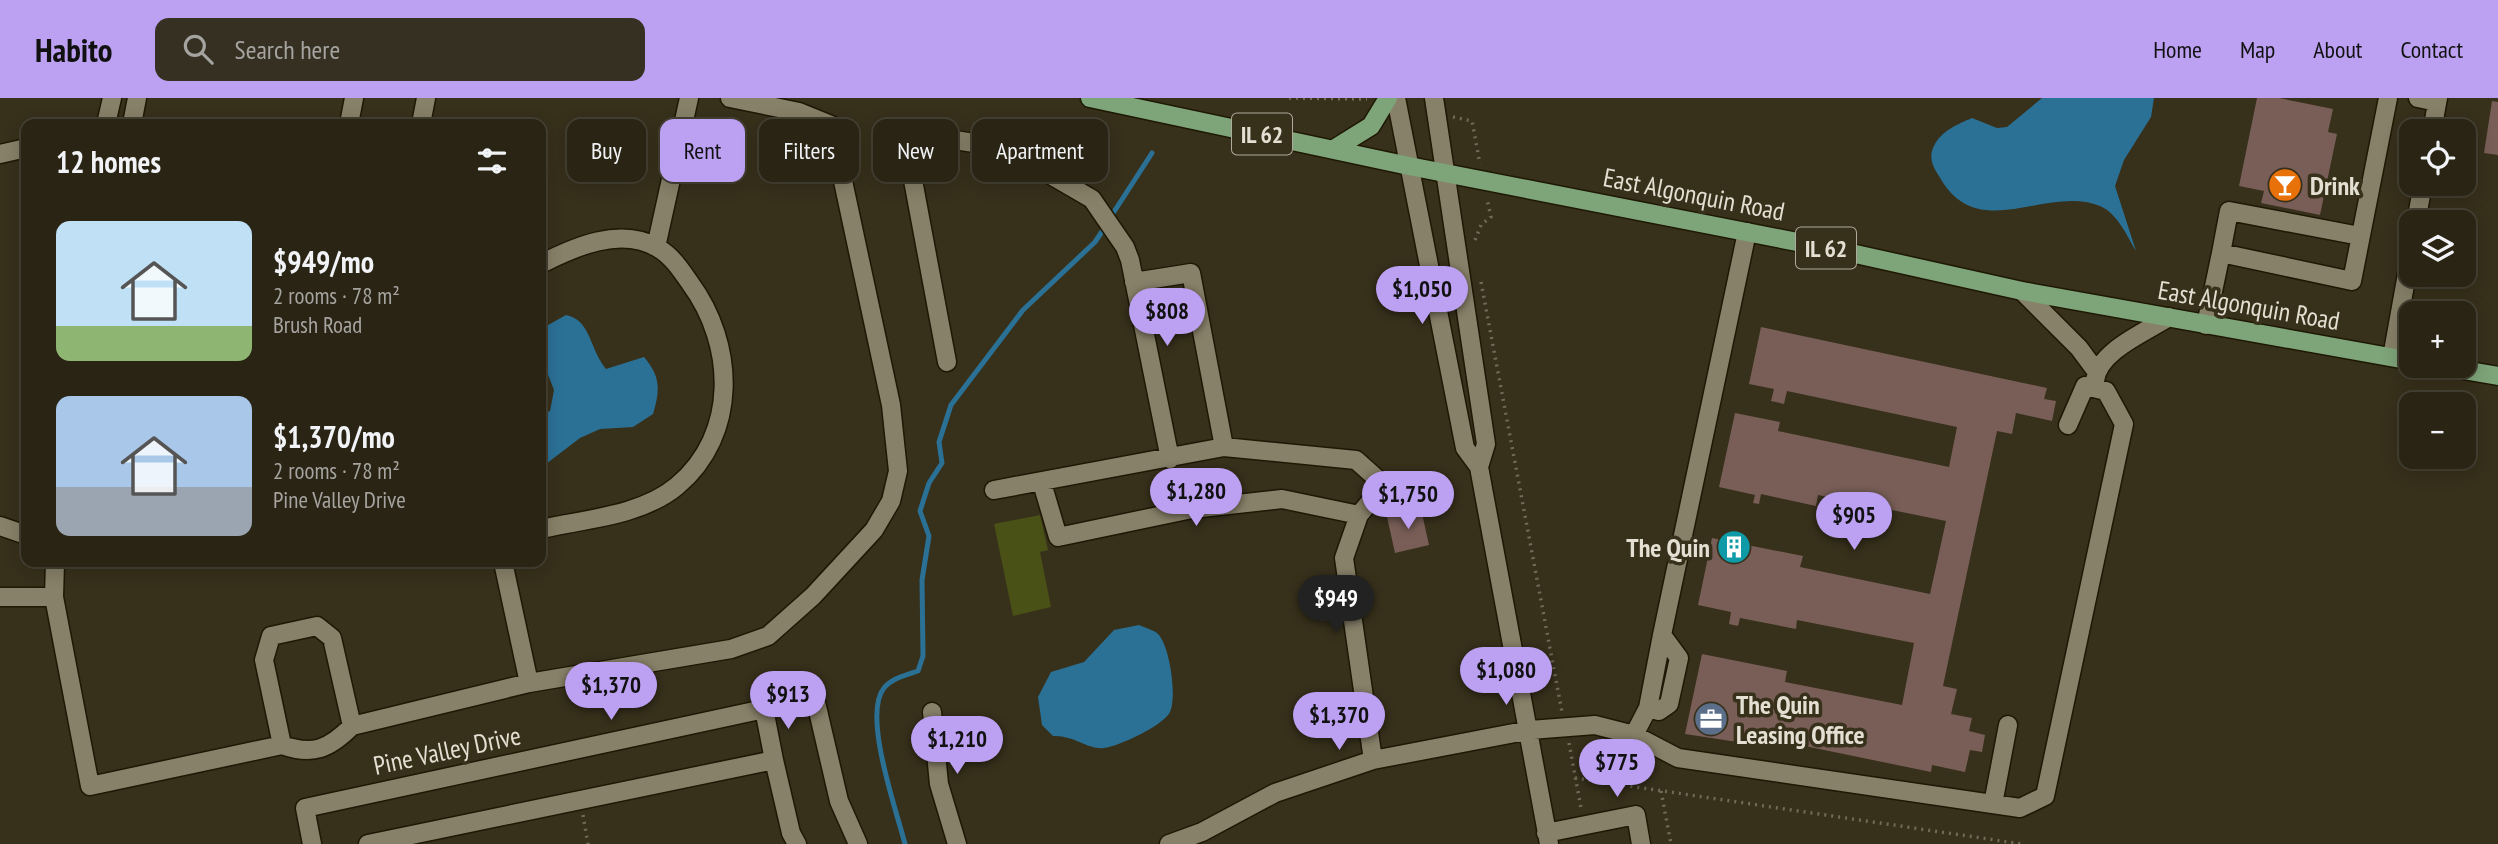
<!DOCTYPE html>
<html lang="en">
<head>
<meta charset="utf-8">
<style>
	:root { --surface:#292414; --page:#353022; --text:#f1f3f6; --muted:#a5a4a0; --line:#454134; --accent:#bca0f2 }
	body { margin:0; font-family:"PT Sans Narrow",sans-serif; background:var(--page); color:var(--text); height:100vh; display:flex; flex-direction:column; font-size:26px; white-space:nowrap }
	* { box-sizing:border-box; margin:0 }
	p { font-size:23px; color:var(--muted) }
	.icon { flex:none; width:38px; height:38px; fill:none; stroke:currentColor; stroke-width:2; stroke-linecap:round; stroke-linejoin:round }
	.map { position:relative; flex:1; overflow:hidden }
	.details { position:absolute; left:21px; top:21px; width:525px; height:448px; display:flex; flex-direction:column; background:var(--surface); border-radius:14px; box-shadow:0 4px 18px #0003,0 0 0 2px var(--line) }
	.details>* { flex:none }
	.guide { position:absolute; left:567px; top:21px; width:665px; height:63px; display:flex; gap:14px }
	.controls { position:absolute; left:2399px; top:21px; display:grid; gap:14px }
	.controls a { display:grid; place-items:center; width:77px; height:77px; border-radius:14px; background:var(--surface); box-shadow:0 4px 18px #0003,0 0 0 2px var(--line); font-size:35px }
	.price { position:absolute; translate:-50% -60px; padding:0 16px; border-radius:24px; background:var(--accent); color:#111; font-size:23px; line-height:46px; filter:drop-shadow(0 2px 4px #0008) }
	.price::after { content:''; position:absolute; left:50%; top:42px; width:21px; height:16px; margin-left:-10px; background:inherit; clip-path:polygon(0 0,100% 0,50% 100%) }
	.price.selected { background:#222; color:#fff }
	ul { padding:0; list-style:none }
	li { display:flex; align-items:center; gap:21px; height:175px; padding:0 35px }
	li span { display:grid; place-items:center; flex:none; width:196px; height:140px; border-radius:14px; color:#555 }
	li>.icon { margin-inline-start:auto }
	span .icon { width:84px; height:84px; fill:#fffc; stroke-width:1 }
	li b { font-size:30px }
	h2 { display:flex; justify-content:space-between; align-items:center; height:84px; padding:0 35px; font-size:30px }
	.pill { padding:0 24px; border-radius:14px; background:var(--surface); box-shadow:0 4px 18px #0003,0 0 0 2px var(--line); font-size:24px; line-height:63px }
	.pill.selected { background:var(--accent); color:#111 }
	header { display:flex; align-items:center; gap:42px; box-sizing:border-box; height:98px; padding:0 35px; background:var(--accent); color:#111 }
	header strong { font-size:33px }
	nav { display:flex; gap:38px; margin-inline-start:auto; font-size:24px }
	.search { width:490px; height:63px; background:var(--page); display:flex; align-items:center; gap:18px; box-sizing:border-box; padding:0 24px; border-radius:14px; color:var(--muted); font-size:26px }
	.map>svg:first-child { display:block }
	.green { fill:#4a5116 }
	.water { fill:#2b7196 }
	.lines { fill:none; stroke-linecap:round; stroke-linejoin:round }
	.stream { stroke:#2b7196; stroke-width:5 }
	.building { fill:#785e57 }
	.minor-casing { stroke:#1e1804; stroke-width:21 }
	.major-casing { stroke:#1e1804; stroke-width:21 }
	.path { stroke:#706a57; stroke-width:3.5; stroke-dasharray:2 5; stroke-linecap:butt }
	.minor { stroke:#888169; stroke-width:18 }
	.major { stroke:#7ea479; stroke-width:18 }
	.labels { text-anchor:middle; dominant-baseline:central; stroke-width:7; stroke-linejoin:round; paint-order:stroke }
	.shield { fill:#37301b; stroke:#afaa9b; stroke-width:2 }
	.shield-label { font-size:24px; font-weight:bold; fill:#e3dfd2 }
	.poi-label { font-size:26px; font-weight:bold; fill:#e3dfd2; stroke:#37301b; text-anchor:start }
	.street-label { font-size:26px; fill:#e3dfd2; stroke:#37301b }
</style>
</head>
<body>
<header>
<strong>Habito</strong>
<div class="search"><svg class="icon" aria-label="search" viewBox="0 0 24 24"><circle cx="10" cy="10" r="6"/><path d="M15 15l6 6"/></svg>Search here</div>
<nav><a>Home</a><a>Map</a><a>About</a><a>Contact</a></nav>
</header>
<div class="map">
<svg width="2498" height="746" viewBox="0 0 2498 746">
	<rect width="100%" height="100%" fill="#37301b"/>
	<!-- green -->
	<path class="green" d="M1040,417L1048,452L1040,454L1051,509L1013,518L994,426Z"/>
	<!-- water -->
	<path class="water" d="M2042,0H2154L2151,19L2124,62L2115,88L2136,153C2127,138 2118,116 2100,108C2046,86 1977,148 1939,78C1933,69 1928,59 1934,48C1941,33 1958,26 1972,20L1997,30L2007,29Z
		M566,217C591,222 589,250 606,271L644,259C661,279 660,292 653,316L633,329L600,331L580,340L542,369L541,317L550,313L554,292L547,274L541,275V231Z
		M1139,527C1145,530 1154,532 1158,536C1170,548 1177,599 1170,614C1163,628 1119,648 1104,650C1088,652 1074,637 1053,638L1042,627L1038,599L1051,574L1084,564L1114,532Z"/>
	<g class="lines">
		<!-- stream -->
		<path class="stream" d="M1110,120L1152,55
			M905,746C897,714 862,617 884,590C892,580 906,577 918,573L923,558L922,482L929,438L920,413L929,385L942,365L939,344L951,307L1023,212L1095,144L1105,129"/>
	</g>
	<!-- building -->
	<path class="building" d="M2257,0H2279L2333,11L2328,34L2337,36L2320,117L2261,105L2264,93L2239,88Z
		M2492,3L2498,4V57L2484,55Z
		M1761,229L2047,290L2044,301L2056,303L2052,323L2016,315L2012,336L1997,333L1943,588L1957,591L1951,616L1972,620L1969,633L1985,637L1982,654L1970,652L1965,674L1932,667L1931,674L1771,641L1770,649L1685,636L1702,556L1787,573L1785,584L1902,607L1914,545L1797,522L1796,531L1740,520L1738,528L1729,526L1731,514L1698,507L1712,440L1803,458L1800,469L1930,496L1946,423L1818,397L1816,408L1761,396L1759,406L1753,405L1755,397L1719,389L1735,315L1780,324L1778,333L1949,369L1957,329L1787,293L1784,306L1771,303L1774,291L1749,286Z
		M1421,411L1429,447L1395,455L1387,419Z"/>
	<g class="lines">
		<!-- minor casing -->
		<g class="minor-casing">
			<path id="minor" d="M1396,0L1465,350L1479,369L1549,746
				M1434,0L1486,346L1479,369
				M2418,0L2437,4
				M106,26L112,0
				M132,26L137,0
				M349,26L354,0
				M421,26L426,0
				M2432,33L2438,0
				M0,56L26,50
				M2416,124L2423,86
				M656,149L689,0
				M2221,155L2229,113L2360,138
				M541,166C574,149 621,128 658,150C672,158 681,172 690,185C735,246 739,336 677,388C641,418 585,421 541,431
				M1134,184L1191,175L1224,349
				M2022,193L2079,250L2096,273
				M2206,227L2221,155L2352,183L2388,0
				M2392,259L2412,148
				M947,264L904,34L993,48L1023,61L1092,101L1125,149L1130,162L1170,361
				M2095,283C2098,253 2146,234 2169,219
				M994,392L1224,349L1356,362L1384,387L1359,417L1282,401L1192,411L1058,439L1042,385
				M1359,417L1344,460L1373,662
				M0,428L26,437
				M55,464L54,499L90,688L282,647C313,658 329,651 352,628L529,585L731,551L768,538L813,498L874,432L891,403L898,373L891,307L831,27L799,14L730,0
				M503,464L529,585
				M0,499H54
				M1662,537L1747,134
				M764,611L774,662
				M932,614L939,686L957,746
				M1634,637L1648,610L1662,537L1679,560L1669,606L1659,613L1648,610
				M282,647L264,562L271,538L317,528L332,540L352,628
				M1993,706L2008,627
				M1546,735L1636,717L1641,746
				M312,746L305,710L815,600L839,703L858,746
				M368,746L774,662L791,735L797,746
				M1169,746L1202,734L1275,695L1373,662L1530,632L1595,627L1634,637L1678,660L2020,710L2045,698L2124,326L2106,293L2085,288L2068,327"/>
		</g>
		<!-- major casing -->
		<g class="major-casing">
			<path id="major" d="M1090,0L1409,68L1833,151L2022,193L2412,263
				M1334,51L1371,28L1388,0
				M2440,268L2498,278"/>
		</g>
		<!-- path -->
		<path class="path" d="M1289,0L1367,1
			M1453,19L1472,23L1480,66
			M1475,142L1481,127L1491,119L1487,101
			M1481,184L1562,614
			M1569,645L1581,710
			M1575,680L2022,746
			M1661,693L1671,746
			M583,717L588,746"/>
		<!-- minor -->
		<use href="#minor" class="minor"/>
		<!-- major -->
		<use href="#major" class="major"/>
	</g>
	<!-- icons -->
	<defs>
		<g id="bar-disc" transform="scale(1.75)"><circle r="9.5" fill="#e8710a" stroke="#37301b"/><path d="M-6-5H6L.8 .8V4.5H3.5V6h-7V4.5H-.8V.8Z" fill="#fff"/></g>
		<g id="building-disc" transform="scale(1.75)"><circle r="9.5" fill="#0f9aa8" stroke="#37301b"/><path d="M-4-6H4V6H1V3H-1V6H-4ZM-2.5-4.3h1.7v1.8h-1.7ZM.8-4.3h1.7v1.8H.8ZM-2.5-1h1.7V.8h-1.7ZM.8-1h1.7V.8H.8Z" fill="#fff"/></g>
		<g id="office-disc" transform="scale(1.75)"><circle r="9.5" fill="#5c6f8a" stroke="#37301b"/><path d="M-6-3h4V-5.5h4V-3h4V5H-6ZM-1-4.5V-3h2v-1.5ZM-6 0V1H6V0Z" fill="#fff"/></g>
	</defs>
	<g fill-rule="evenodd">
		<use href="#bar-disc" x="2285" y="87"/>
		<use href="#building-disc" x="1734" y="449"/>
		<use href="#office-disc" x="1711" y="621"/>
	</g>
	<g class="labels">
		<!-- shield labels -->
		<g class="shield">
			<rect x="1232" y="15.5" width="60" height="41" rx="5"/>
			<rect x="1796" y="129.5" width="60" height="41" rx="5"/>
		</g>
		<g class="shield-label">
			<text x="1262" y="36">IL 62</text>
			<text x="1826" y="150">IL 62</text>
		</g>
		<!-- poi labels -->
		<g class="poi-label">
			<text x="2310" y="87">Drink</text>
			<text x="1710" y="449" text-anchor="end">The Quin</text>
			<text x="1736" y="606">The Quin<tspan x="1736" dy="30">Leasing Office</tspan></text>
		</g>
		<!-- street labels -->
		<g class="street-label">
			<text transform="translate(1694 96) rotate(11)">East Algonquin Road</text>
			<text transform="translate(2249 207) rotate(10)">East Algonquin Road</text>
			<text transform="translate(447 652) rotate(-12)">Pine Valley Drive</text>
		</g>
	</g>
</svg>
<div class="controls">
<a><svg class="icon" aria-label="locate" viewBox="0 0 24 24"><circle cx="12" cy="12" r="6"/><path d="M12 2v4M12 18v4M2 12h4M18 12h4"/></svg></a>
<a><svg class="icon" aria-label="layers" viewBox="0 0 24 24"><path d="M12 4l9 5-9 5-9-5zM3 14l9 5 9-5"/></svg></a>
<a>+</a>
<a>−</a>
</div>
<b class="price" style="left:1422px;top:228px">$1,050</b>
<b class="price" style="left:1167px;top:250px">$808</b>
<b class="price" style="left:1196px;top:430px">$1,280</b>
<b class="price" style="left:1408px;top:433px">$1,750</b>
<b class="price" style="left:1854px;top:454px">$905</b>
<b class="price selected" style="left:1336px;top:537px">$949</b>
<b class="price" style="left:1506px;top:609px">$1,080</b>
<b class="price" style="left:611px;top:624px">$1,370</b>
<b class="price" style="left:788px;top:633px">$913</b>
<b class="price" style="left:1339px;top:654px">$1,370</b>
<b class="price" style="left:957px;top:678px">$1,210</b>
<b class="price" style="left:1617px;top:701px">$775</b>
<div class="guide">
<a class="pill">Buy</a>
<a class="pill selected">Rent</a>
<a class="pill">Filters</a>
<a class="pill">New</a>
<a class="pill">Apartment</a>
</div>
<section class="details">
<h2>12 homes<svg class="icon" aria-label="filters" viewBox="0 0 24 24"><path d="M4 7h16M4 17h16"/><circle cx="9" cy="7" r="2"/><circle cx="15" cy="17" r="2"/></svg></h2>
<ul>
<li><span style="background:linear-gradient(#bfe0f5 75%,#8fb573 0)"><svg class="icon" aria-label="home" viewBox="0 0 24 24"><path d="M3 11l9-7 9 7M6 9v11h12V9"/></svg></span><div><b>$949/mo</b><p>2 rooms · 78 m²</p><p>Brush Road</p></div></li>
<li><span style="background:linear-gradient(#a9c7e8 65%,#9aa5b1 0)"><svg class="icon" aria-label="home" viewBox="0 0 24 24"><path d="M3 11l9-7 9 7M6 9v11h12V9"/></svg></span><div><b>$1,370/mo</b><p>2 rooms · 78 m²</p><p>Pine Valley Drive</p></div></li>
</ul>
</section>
</div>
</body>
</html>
